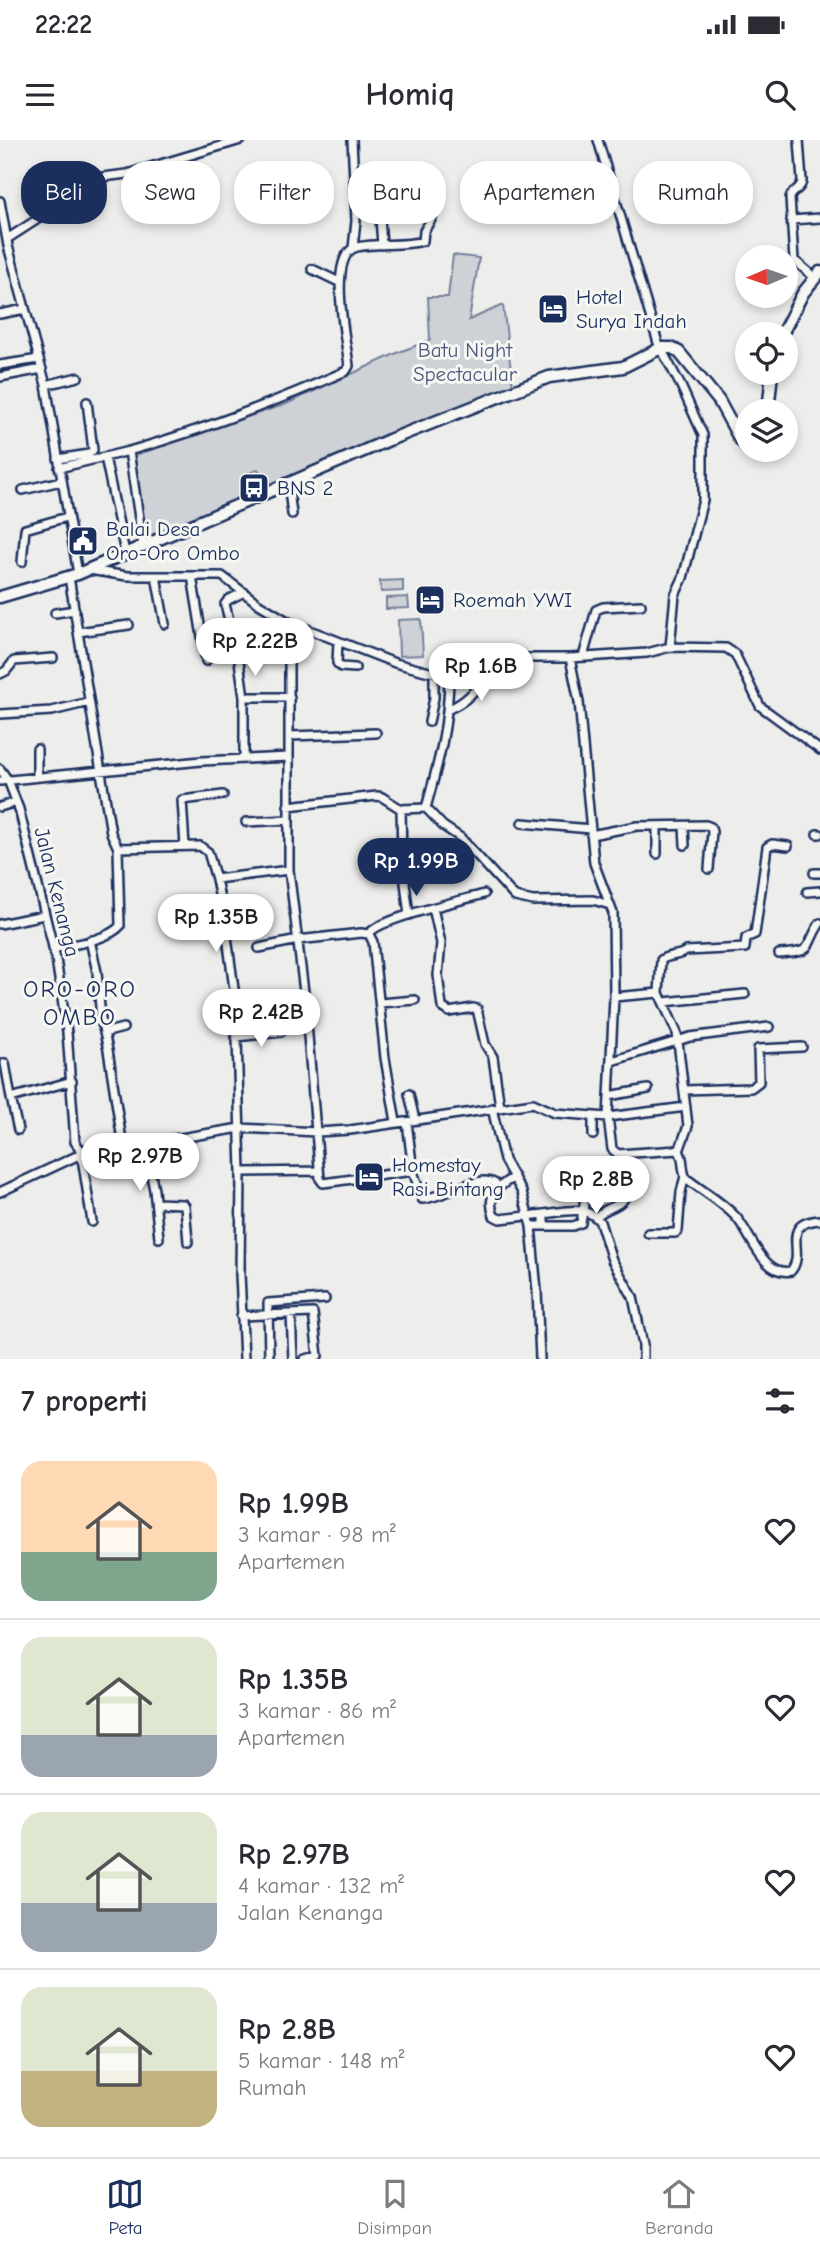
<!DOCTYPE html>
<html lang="id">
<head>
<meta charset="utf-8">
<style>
	:root { --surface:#fff; --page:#f7f7f7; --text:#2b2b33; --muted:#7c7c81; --line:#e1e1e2; --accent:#1b2f5e }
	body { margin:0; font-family:"Comic Neue",sans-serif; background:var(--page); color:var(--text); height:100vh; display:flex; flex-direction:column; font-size:26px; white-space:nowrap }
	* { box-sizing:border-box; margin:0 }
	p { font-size:23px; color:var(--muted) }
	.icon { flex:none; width:38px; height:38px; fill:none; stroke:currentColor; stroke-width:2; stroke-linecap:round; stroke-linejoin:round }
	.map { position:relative; height:1219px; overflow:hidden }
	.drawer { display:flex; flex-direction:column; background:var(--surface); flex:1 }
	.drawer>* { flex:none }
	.guide { position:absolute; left:21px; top:21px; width:779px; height:63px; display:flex; gap:14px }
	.needle { width:46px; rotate:268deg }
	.buttons { position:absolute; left:735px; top:105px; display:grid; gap:14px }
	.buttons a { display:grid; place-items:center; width:63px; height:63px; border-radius:50%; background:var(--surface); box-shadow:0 4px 10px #0003; font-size:35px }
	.price { position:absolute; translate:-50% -60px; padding:0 16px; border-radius:24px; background:#fff; color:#222; font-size:23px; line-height:46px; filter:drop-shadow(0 2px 4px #0008) }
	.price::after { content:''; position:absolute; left:50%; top:42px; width:21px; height:16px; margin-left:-10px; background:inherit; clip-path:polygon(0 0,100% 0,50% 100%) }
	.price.current { background:var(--accent); color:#fff }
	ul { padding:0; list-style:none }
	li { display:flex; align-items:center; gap:21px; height:175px; padding:0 21px }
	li+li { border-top:2px solid var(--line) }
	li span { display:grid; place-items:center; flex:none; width:196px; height:140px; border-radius:21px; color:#555 }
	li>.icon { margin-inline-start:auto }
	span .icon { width:84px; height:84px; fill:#fffc; stroke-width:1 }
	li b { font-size:30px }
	h2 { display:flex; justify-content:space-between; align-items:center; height:84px; padding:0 21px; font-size:30px }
	.chip { padding:0 24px; border-radius:28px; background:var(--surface); box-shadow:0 4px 10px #0003; font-size:24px; line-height:63px }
	.chip.current { background:var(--accent); color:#fff }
	.status { display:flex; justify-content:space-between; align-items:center; height:49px; padding:0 35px; background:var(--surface); direction:ltr }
	.status svg { height:19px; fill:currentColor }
	header { display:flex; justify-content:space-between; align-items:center; height:91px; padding:0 21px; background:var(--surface); font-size:32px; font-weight:800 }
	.tab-bar { display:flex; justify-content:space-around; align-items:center; height:98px; border-top:2px solid var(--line); background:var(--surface); font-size:19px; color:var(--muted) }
	.tab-bar a { display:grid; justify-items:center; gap:4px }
	.tab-bar .current { color:var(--accent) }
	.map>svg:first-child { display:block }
	.green { fill:#ced2d7; stroke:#74809a; stroke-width:2 }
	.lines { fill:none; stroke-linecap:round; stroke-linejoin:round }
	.street-casing { stroke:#1b2f5e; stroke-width:12 }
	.secondary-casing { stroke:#1b2f5e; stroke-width:15 }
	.street { stroke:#f6f6f2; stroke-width:7 }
	.secondary { stroke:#f6f6f2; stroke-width:10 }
	.labels { text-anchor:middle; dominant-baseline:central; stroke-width:6; stroke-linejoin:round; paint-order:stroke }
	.poi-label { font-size:21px; fill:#1b2f5e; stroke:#f6f6f2; text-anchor:start }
	.park-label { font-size:21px; fill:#48587c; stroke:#f6f6f2 }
	.street-label { font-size:21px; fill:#1b2f5e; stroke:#f6f6f2 }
	.quarter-label { font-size:24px; letter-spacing:2px; fill:#1b2f5e; stroke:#f6f6f2 }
</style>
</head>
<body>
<div class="status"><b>22:22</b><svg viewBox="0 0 49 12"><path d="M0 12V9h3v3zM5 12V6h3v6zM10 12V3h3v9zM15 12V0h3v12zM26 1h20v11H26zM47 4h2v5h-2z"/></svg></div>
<header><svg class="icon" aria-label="menu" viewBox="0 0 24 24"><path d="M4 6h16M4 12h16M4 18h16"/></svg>Homiq<svg class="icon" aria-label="search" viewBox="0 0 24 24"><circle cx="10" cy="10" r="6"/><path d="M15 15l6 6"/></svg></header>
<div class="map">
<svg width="820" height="1219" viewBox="0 0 820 1219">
	<rect width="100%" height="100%" fill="#edeeec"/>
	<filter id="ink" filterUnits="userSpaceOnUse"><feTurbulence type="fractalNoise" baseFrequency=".0143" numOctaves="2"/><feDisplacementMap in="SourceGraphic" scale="14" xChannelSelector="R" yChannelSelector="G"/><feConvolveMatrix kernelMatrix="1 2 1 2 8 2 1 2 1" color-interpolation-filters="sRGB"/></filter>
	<g filter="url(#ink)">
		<!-- green -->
		<path class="green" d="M453,115L479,118L469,180L503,165L513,247L451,269L266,347L258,329L244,336L247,355L145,398L132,314L284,265L397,213L430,200L428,157H448Z
			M403,440V451L381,452L380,441Z
			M408,457L409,468L386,469V458Z
			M421,479L423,515L399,516L398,480Z"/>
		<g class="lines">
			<!-- street casing -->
			<g class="street-casing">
				<path id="street" d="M352,0L356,81L353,108
					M598,0L658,203L681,246L703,295V360L683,438L675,455L670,507
					M799,0L802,41C801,50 792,50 790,58L794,120L814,137
					M378,50L382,105
					M0,61L8,106L46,245L78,434
					M791,80L820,78
					M7,99L103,37L127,34L241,0
					M312,129L339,142
					M0,174L25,169
					M0,225L39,219
					M0,237L42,229
					M46,245L78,237
					M105,317L125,413
					M58,319L89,314L93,310L87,262
					M59,328L129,311
					M288,343L292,374
					M23,350L61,341
					M143,405L129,311C203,290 275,262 346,231L349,226C347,204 326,114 357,107C378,102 402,107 423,101L424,91L432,78V52L412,44
					M22,422L25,389L67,377
					M89,430L127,436H222L259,464L289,482L395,523L437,534H482L503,521L515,518H570L647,513L670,507L726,508L735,514L760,566L820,610
					M156,436L165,484
					M192,436L206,521
					M55,473L75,470
					M289,482V730L305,860L320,1039L323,1043L413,1031
					M78,492L129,485
					M338,501L337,523L341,527L355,528
					M583,517L596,470L603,467L641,465
					M570,518L579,562L594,723L613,773L614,857L608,977L686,967
					M0,534L6,531L14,521L53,518
					M244,557H290
					M449,569C463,563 480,550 482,534
					M0,574L52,571L89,562
					M429,582L434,558V534
					M290,596L376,593
					M37,609V637
					M244,618V557L239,521L225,464L228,460L244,452
					M0,629L8,640L19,669L56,819L67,892L75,1002L81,1010L145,1004L240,988L317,992L350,990L533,963L555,973L608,977L612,1009L618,1014L678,1010C685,1017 681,1029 686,1038C702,1051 721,1061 735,1076C751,1092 762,1137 791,1131C807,1112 778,1083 820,1080
					M0,641L201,621L289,617
					M288,666L377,656L382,657L401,669L426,668L443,686L461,698L515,757L533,761L593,760L610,765
					M0,667L16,662
					M426,668C439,621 449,584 449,534
					M401,669L402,718L409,775
					M246,682L288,680
					M522,683L591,689
					M684,686L685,705
					M817,694H820
					M591,695L637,686L706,685L711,687L712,692L709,729
					M185,706L182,660L223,655
					M118,708L200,706L208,712L216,739L226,789L236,864L241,1032L240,1134L244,1219
					M657,714V686
					M404,728L459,719
					M814,733H820
					M216,739L289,730
					M807,752L820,751
					M433,768L441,803L438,835L442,867L449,872L473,868L477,869L485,904L493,917L500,967
					M0,784L44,775
					M369,794C377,779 464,760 484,754
					M90,800L97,832L101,879L108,910L123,1007
					M259,808L298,800L361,793L369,794L373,802L385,918L396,982
					M53,809C71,805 108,800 120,786L118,708L111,693L69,437
					M779,814C816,812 803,809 820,783
					M614,857L659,853
					M664,862L745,854
					M380,863L415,860
					M236,864L305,860
					M104,893L123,888
					M236,897L281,892
					M612,921L690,897L769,887
					M5,923L11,958L72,941
					M684,950L751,948L759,942L758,909L802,907
					M409,954L415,980
					M609,956L648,949
					M11,958L18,990
					M492,968L504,1020L522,1052L531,1086L537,1151L540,1219
					M593,976V995
					M407,982L413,1031L422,1059C444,1058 483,1030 498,1046
					M145,1004L154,1050L159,1098
					M81,1011L92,1082
					M679,1011L688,986L677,893L659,853L661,820C669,814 678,817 686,811L745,808L746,798L755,794L767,707L772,704L788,706
					M241,1032L319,1031
					M514,1037C497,1047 486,1055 494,1076L500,1079L544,1074
					M0,1052L81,1014
					M156,1063L183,1064L185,1066L188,1102
					M596,1077C605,1067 619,1068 626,1056L625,1014
					M531,1086H573L581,1083L587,1046L559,1031
					M544,1086V1074C563,1072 587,1064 600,1082L612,1120L633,1157L643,1205V1219
					M648,1093H675L678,1091L681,1052L685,1036
					M291,1174L293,1219
					M241,1176L313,1173L318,1216L305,1219
					M269,1219L268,1163L325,1159"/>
			</g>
			<!-- secondary casing -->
			<g class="secondary-casing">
				<path id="secondary" d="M782,194L803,153L820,132
					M768,271L772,233
					M0,457L78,434L389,300L549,237L623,227L661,208H672L679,212L719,261L739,298L747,307"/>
			</g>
			<!-- street -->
			<use href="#street" class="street"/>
			<!-- secondary -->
			<use href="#secondary" class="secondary"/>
		</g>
	</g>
	<!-- icons -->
	<defs>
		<g id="hotel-square" transform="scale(1.575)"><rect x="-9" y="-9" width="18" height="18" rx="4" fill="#1b2f5e" stroke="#f6f6f2"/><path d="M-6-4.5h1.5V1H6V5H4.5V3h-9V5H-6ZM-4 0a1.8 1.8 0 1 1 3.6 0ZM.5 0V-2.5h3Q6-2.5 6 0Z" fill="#fff"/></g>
		<g id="bus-square" transform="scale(1.575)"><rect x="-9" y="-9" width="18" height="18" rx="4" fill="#1b2f5e" stroke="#f6f6f2"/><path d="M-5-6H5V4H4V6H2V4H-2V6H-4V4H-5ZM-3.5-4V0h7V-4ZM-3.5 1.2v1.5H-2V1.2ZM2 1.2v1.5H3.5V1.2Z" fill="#fff"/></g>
		<g id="civic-square" transform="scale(1.575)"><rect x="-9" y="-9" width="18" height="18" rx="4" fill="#1b2f5e" stroke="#f6f6f2"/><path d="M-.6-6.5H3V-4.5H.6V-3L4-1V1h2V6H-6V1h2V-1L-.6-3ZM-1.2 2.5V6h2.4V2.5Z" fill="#fff"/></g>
	</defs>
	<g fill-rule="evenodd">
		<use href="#hotel-square" x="553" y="169"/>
		<use href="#bus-square" x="254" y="348"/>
		<use href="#civic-square" x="83" y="401"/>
		<use href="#hotel-square" x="430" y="460"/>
		<use href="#hotel-square" x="369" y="1037"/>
	</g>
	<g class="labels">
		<!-- poi labels -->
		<g class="poi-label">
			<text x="576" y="157">Hotel<tspan x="576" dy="24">Surya Indah</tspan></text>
			<text x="277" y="348">BNS 2</text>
			<text x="106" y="389">Balai Desa<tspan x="106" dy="24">Oro-Oro Ombo</tspan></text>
			<text x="453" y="460">Roemah YWI</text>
			<text x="392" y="1025">Homestay<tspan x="392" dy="24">Rasi Bintang</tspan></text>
		</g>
		<!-- park labels -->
		<g class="park-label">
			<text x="465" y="210">Batu Night<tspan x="465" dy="24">Spectacular</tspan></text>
		</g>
		<!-- street labels -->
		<g class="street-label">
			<text transform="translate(57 752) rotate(76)">Jalan Kenanga</text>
		</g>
		<!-- quarter labels -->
		<g class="quarter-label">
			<text x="80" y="849">ORO-ORO<tspan x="80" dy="28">OMBO</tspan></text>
		</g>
	</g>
</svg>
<div class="buttons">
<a><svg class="needle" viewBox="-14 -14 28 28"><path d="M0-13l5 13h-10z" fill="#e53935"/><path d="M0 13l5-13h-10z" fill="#7c7c81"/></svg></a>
<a><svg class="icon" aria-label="locate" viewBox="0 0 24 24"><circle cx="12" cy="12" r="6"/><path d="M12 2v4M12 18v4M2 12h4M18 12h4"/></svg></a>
<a><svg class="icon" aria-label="layers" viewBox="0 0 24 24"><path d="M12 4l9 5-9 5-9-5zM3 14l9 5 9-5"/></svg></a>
</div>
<b class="price" style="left:255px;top:538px">Rp 2.22B</b>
<b class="price" style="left:481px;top:563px">Rp 1.6B</b>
<b class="price current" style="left:416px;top:758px">Rp 1.99B</b>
<b class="price" style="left:216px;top:814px">Rp 1.35B</b>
<b class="price" style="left:261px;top:909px">Rp 2.42B</b>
<b class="price" style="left:140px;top:1053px">Rp 2.97B</b>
<b class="price" style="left:596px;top:1076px">Rp 2.8B</b>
<div class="guide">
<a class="chip current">Beli</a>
<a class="chip">Sewa</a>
<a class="chip">Filter</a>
<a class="chip">Baru</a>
<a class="chip">Apartemen</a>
<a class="chip">Rumah</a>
</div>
</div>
<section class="drawer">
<h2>7 properti<svg class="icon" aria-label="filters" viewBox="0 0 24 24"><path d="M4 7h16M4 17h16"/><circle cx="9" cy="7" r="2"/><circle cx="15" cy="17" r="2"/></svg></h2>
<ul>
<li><span style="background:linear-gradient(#ffd9b3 65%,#7fa58c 0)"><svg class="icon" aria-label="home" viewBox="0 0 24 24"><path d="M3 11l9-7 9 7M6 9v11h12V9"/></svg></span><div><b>Rp 1.99B</b><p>3 kamar · 98 m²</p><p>Apartemen</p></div><svg class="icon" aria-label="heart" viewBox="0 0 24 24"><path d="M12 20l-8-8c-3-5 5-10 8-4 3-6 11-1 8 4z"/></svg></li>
<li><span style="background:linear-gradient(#dfe7d0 70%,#9aa5b1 0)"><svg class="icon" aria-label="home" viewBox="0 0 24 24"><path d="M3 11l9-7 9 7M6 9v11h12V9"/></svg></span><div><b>Rp 1.35B</b><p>3 kamar · 86 m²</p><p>Apartemen</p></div><svg class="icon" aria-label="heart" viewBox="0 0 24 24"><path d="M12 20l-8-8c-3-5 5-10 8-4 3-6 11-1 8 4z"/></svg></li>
<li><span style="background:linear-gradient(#dfe7d0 65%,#9aa5b1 0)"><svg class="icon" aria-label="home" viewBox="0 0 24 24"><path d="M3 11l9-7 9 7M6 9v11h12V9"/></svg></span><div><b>Rp 2.97B</b><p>4 kamar · 132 m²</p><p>Jalan Kenanga</p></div><svg class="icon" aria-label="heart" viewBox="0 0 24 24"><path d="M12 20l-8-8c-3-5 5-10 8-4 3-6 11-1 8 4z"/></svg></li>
<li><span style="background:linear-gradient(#dfe7d0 60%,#c2b280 0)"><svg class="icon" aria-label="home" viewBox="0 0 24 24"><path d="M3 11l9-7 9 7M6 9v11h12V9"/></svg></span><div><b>Rp 2.8B</b><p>5 kamar · 148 m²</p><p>Rumah</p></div><svg class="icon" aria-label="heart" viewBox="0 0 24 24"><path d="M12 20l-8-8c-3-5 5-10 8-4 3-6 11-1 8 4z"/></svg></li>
</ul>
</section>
<nav class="tab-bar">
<a class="current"><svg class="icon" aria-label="map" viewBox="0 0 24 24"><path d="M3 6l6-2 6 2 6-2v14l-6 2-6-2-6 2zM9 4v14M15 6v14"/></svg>Peta</a>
<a><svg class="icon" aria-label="saved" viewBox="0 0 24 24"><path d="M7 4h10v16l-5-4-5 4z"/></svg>Disimpan</a>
<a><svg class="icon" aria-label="home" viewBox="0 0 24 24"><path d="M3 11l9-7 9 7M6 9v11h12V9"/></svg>Beranda</a>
</nav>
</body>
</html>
